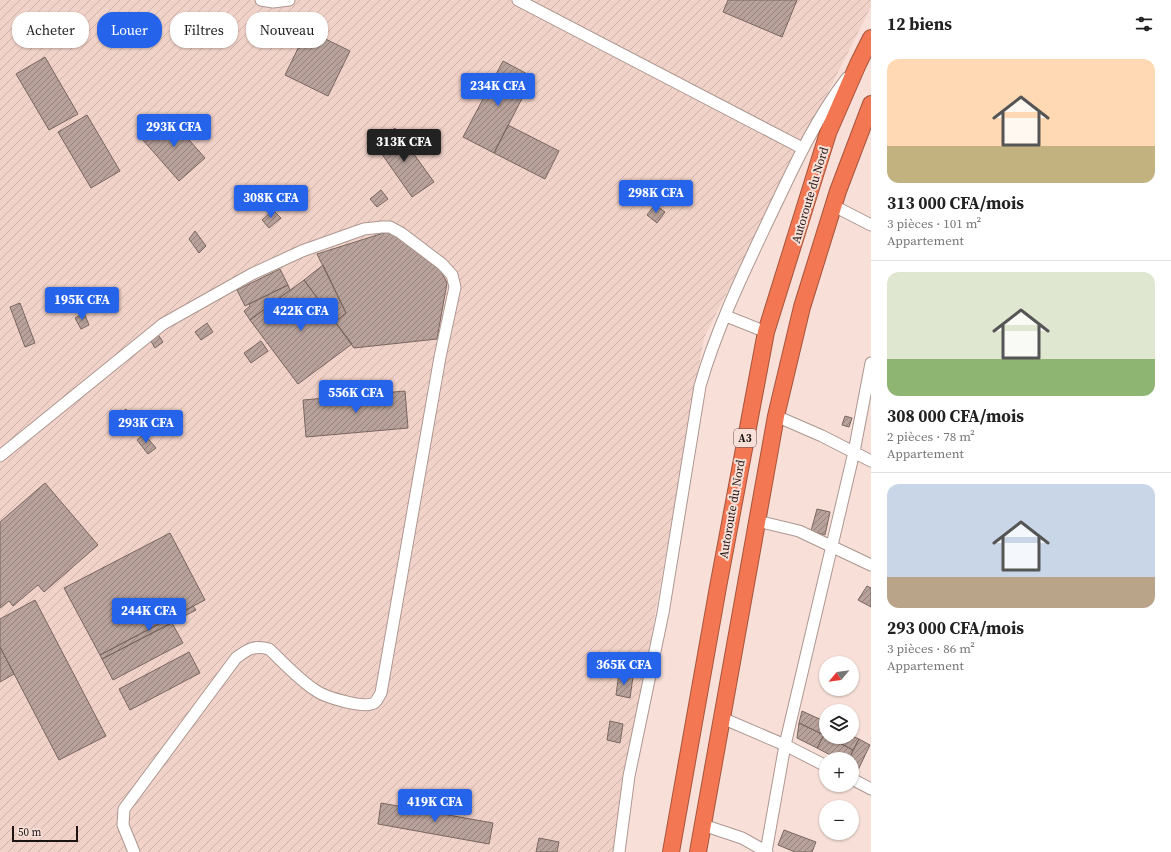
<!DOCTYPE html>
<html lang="fr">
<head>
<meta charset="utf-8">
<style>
	:root { --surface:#fff; --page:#f6f6f6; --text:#222; --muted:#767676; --line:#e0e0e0; --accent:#2563eb }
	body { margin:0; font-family:"Source Serif 4",serif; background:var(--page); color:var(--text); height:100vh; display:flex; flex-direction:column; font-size:15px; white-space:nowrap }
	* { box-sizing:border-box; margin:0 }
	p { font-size:13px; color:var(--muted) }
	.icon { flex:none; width:22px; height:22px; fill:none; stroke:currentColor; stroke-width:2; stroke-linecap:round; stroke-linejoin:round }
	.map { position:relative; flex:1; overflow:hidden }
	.side { display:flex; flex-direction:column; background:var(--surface); width:300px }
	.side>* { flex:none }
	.hud { position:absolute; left:12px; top:12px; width:380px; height:36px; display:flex; gap:8px }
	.needle { width:26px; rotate:241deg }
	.buttons { position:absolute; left:819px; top:656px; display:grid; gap:8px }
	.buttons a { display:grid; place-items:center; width:40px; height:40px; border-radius:50%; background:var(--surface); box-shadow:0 1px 3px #0004; font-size:20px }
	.scale { position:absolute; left:12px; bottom:10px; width:66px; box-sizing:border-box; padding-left:4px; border:2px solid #1c1412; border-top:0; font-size:11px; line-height:14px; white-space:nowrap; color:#1c1412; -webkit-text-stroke:3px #f8e0d9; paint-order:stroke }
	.price { position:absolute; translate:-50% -34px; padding:0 9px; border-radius:4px; background:var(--accent); color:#fff; font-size:13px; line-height:26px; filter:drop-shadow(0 1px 2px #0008) }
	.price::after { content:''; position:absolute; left:50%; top:24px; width:12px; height:9px; margin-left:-6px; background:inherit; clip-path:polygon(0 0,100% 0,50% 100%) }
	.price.active { background:#222; color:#fff }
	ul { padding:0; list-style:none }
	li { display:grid; align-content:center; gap:8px; height:212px; padding:0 16px }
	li+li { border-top:1px solid var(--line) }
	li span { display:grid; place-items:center; height:124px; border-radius:12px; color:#555 }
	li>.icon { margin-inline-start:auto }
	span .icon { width:72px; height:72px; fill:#fffc; stroke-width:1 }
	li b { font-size:17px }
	h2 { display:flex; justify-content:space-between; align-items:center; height:48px; padding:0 16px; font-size:17px }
	.pill { padding:0 14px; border-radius:16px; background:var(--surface); box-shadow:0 1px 3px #0004; font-size:14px; line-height:36px }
	.pill.active { background:var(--accent); color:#fff }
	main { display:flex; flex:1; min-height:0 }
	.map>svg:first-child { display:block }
	.industrial { fill:url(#industrial-furrows) }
	.building { fill:url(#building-hatch); stroke:#7a6660 }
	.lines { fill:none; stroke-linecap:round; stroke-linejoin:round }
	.minor-casing { stroke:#ac9790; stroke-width:13 }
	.highway-casing { stroke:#a7543c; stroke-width:18 }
	.minor { stroke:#fff; stroke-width:11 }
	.highway { stroke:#f27752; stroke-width:16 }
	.labels { text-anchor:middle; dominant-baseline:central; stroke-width:4; stroke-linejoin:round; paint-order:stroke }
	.shield { fill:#f8e0d9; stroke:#5e514e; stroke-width:1 }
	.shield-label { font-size:11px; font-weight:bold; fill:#1c1412 }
	.street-label { font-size:12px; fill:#1c1412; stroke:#f8e0d9 }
</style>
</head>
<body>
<main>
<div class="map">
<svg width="871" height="852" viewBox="0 0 871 852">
	<defs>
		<pattern id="industrial-furrows" width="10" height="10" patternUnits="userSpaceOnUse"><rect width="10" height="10" fill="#f1d2c8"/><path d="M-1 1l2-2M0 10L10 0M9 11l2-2" fill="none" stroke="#ceb3ab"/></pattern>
		<pattern id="building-hatch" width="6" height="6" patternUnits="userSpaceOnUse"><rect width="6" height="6" fill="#b7a19a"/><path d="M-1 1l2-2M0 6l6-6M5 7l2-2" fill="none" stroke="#94827c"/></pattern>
	</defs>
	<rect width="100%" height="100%" fill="#f8e0d9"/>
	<!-- industrial -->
	<path class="industrial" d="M0,0H871V7L704,338L613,852H0Z"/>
	<!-- building -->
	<path class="building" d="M728,0H797L782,37L723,12Z
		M307,30L350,51L328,96L285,75Z
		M45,57L78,114L49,130L16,74Z
		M503,61L533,77L494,153L463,137Z
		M87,115L120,171L91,188L58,132Z
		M168,116L205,158L179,181L142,139Z
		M508,125L559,151L545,179L494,153Z
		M395,128L434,182L412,197L374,143Z
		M381,190L388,199L377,207L370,199Z
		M655,205L665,212L657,223L647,215Z
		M273,210L281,218L269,228L262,220Z
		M195,231L206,246L199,253L189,239Z
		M390,231L437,263L447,283L437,339L354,348L335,322L346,313L317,254Z
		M323,265L346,313L335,322L304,280Z
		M280,269L288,285L245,306L237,290Z
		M304,280L352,344L298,384L250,320Z
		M288,285L290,290L250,320L244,311L250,306L249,304Z
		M20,303L35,343L25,347L10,307Z
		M84,313L89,325L81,329L75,318Z
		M207,323L213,332L201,340L195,332Z
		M157,333L163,342L155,348L149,338Z
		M261,341L268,351L251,363L244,353Z
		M405,391L408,428L306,437L303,400Z
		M126,409L138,423L130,430L118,415Z
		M154,416L159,422L147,431L142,425Z
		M845,416L852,418L849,427L842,425Z
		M144,434L156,448L148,454L137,440Z
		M45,483L98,545L44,592L38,585L13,606L9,601L0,608V522Z
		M817,509L830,512L825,535L811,531Z
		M170,533L205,600L100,655L64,588Z
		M867,586L871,588V607L858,600Z
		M35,600L106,736L59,760L0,647V619Z
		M193,606L196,610L102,659L100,655Z
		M172,623L183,643L113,680L102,659Z
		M0,647L14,674L0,682Z
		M189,652L200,673L130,710L119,689Z
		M619,673L633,677L630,698L616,695Z
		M802,711L826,722V730L824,735L799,723Z
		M610,721L623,724L620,743L607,740Z
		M799,723L824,735L817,748L797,738Z
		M824,735L853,750L849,759H838L817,748Z
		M852,736L859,739L853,750L828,737Z
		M859,739L870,745L858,770L852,766V759H849Z
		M381,803L493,823L489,844L378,824Z
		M784,830L816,842L812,852H795L778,845Z
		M539,838L559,842L557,852H536Z"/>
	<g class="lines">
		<!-- minor casing -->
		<g class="minor-casing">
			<path id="minor" d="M261,0L273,2L289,0
				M518,0L802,148
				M834,206L871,225
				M726,316L766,332
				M776,416L822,436L871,461
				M0,456L163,324L252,274L302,251L364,229L382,227H390L401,233L442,264L452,275L455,287L440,357L381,693C379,696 377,701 374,703C364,709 324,697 315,690C298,679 283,662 269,649C254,645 248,649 236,658L124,809L123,825L134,852
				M757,521L799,531L871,565
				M722,718L785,745L826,766
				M852,779L871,789
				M703,825L742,838L767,852
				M619,852L629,776L663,613L700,386C716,330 742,276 767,223C791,173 813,122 847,78
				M766,852L785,745L854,452L871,363"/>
		</g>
		<!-- highway casing -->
		<g class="highway-casing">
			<path id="highway" d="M671,852L718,587L766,332L828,133L858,64L871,38
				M698,852L776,416L802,307L838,191L871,104"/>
		</g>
		<!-- minor -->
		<use href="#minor" class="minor"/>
		<!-- highway -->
		<use href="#highway" class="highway"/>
	</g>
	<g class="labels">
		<!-- shield labels -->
		<rect class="shield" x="734" y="429" width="22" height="18" rx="3"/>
		<g class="shield-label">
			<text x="745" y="438">A3</text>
		</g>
		<!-- street labels -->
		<g class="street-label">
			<text transform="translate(810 195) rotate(-73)">Autoroute du Nord</text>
			<text transform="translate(732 509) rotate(-80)">Autoroute du Nord</text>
		</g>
	</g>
</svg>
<div class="buttons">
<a><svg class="needle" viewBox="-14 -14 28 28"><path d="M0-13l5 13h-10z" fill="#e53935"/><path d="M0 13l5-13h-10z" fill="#767676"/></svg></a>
<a><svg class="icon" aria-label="layers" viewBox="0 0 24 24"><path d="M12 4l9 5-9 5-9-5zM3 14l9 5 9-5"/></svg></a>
<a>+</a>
<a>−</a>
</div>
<div class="scale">50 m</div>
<b class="price" style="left:498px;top:107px">234K CFA</b>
<b class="price" style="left:174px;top:148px">293K CFA</b>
<b class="price active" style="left:404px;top:163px">313K CFA</b>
<b class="price" style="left:656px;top:214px">298K CFA</b>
<b class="price" style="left:271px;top:219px">308K CFA</b>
<b class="price" style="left:82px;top:321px">195K CFA</b>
<b class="price" style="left:301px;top:332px">422K CFA</b>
<b class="price" style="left:356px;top:414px">556K CFA</b>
<b class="price" style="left:146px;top:444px">293K CFA</b>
<b class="price" style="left:149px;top:632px">244K CFA</b>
<b class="price" style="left:624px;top:686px">365K CFA</b>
<b class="price" style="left:435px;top:823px">419K CFA</b>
<div class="hud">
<a class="pill">Acheter</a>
<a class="pill active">Louer</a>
<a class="pill">Filtres</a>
<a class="pill">Nouveau</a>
</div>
</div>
<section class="side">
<h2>12 biens<svg class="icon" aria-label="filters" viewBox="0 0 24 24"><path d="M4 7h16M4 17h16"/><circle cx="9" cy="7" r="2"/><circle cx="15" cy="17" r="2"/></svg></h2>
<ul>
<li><span style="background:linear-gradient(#ffd9b3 70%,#c2b280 0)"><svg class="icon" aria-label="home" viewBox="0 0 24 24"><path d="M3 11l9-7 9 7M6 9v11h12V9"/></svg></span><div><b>313 000 CFA/mois</b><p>3 pièces · 101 m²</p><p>Appartement</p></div></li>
<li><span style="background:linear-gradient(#dfe7d0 70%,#8fb573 0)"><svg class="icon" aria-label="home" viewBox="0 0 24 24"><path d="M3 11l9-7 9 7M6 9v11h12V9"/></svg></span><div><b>308 000 CFA/mois</b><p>2 pièces · 78 m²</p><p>Appartement</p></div></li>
<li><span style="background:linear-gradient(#c9d6e8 75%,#b9a48a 0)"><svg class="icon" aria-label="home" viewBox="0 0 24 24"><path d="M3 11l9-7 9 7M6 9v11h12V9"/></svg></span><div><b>293 000 CFA/mois</b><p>3 pièces · 86 m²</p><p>Appartement</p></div></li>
</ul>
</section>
</main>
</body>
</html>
